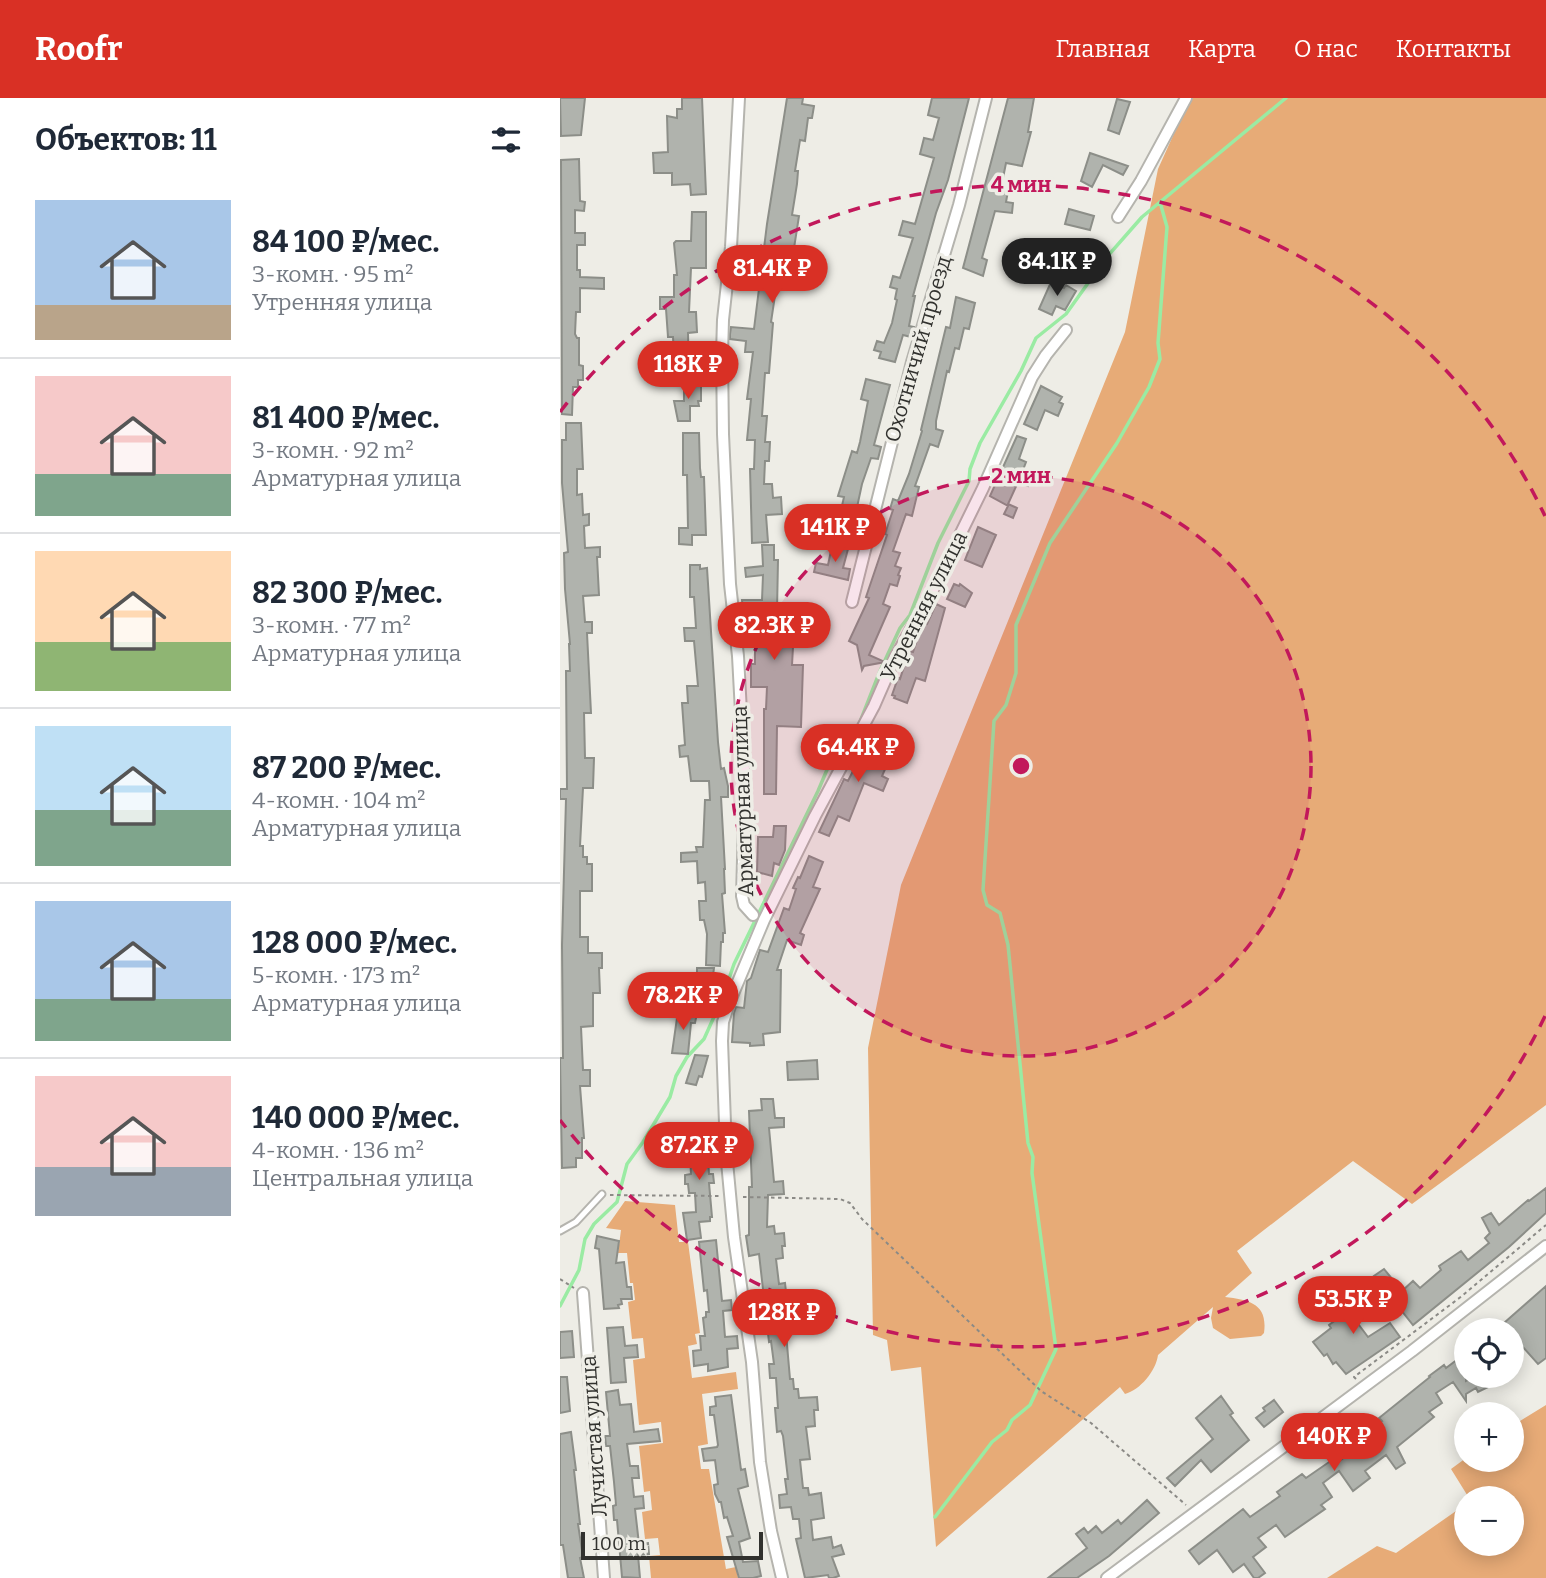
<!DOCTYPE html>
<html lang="ru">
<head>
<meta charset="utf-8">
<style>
	:root { --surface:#fff; --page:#f2f2f3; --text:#1f2937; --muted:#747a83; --line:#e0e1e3; --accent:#d93025 }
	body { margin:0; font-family:Bitter,serif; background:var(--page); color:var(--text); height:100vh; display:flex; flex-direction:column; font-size:26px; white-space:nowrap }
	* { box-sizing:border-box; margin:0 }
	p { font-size:23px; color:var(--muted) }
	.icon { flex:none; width:38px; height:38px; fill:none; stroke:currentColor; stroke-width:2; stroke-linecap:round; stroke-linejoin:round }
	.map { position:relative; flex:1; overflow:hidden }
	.side { display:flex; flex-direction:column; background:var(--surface); width:560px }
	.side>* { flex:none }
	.tools { position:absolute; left:894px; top:1220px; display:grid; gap:14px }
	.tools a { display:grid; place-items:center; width:70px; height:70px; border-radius:50%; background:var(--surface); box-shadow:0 4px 18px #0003; font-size:35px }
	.scale { position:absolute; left:21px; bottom:18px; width:182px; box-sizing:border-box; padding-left:7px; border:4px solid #31312e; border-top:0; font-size:19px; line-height:24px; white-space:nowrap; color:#31312e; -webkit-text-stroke:5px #eeede6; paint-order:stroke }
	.price { position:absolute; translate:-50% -60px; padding:0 16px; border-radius:24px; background:var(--accent); color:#fff; font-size:23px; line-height:46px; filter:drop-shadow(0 2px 4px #0008) }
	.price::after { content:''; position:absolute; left:50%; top:42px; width:21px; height:16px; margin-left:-10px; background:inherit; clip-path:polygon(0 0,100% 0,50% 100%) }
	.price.current { background:#222; color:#fff }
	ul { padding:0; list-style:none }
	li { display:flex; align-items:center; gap:21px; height:175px; padding:0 35px }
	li+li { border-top:2px solid var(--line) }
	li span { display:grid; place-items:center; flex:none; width:196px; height:140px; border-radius:0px; color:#555 }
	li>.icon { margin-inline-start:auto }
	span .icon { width:84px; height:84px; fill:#fffc; stroke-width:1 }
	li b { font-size:30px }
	h2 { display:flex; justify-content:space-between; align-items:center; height:84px; padding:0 35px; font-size:30px }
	header { display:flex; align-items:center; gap:42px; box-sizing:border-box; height:98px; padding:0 35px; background:var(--accent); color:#fff }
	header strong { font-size:33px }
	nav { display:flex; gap:38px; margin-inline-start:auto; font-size:24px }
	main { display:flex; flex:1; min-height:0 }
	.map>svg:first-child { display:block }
	.green { fill:#e7ab77 }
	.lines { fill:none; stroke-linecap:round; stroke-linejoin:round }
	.stream { stroke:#9aeba3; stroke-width:3.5 }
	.building { fill:#b0b3ad; stroke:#8c8e88; stroke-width:2 }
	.lane-casing { stroke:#b5b4ae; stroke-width:9 }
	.street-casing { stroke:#b5b4ae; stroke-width:14 }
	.path { stroke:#8b8a86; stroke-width:2; stroke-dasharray:3.5 3.5; stroke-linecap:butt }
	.lane { stroke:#fff; stroke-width:5 }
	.street { stroke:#fff; stroke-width:10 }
	.ring { fill:none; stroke:#c2185b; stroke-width:3.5; stroke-dasharray:12 9 }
	.labels { text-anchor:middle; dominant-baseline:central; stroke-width:7; stroke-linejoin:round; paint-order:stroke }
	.street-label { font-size:21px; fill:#31312e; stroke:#eeede6 }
	.centre { fill:#c2185b; stroke:#eeede6; stroke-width:3.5 }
	.ring-label { font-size:21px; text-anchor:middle; font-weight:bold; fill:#c2185b; stroke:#eeede6; stroke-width:7; stroke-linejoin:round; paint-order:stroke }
</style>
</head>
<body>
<header>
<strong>Roofr</strong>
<nav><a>Главная</a><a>Карта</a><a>О нас</a><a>Контакты</a></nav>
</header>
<main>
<section class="side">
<h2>Объектов: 11<svg class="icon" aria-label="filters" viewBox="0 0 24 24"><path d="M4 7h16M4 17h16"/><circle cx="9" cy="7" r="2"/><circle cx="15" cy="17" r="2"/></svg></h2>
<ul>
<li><span style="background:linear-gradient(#a9c7e8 75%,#b9a48a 0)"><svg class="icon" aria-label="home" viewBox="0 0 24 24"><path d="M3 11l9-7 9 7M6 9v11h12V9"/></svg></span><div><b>84 100 ₽/мес.</b><p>3-комн. · 95 m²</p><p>Утренняя улица</p></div></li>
<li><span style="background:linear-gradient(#f6c9c9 70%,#7fa58c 0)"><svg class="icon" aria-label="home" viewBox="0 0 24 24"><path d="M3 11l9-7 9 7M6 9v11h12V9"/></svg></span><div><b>81 400 ₽/мес.</b><p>3-комн. · 92 m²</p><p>Арматурная улица</p></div></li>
<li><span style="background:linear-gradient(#ffd9b3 65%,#8fb573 0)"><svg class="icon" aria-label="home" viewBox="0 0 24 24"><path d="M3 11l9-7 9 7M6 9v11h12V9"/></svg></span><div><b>82 300 ₽/мес.</b><p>3-комн. · 77 m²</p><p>Арматурная улица</p></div></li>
<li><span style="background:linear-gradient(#bfe0f5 60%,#7fa58c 0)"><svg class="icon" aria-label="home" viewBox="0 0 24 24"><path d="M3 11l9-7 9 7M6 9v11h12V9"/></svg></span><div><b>87 200 ₽/мес.</b><p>4-комн. · 104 m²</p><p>Арматурная улица</p></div></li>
<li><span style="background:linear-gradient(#a9c7e8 70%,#7fa58c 0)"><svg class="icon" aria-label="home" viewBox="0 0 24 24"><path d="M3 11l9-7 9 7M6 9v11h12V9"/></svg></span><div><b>128 000 ₽/мес.</b><p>5-комн. · 173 m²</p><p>Арматурная улица</p></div></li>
<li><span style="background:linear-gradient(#f6c9c9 65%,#9aa5b1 0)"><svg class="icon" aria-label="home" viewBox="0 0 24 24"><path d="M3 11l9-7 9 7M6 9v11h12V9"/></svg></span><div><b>140 000 ₽/мес.</b><p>4-комн. · 136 m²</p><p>Центральная улица</p></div></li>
</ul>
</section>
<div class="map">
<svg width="986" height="1480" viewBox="0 0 986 1480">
	<rect width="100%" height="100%" fill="#eeede6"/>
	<!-- green -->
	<path class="green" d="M630,0H986V1007L852,1106L793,1063L677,1153L692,1175L665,1199C690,1202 708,1206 704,1235L701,1238L670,1241L653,1230L651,1220L653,1209L598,1257C596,1273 580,1292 565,1296L560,1289L376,1449L361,1269L331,1273L327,1242L313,1237L308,950L341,787L565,234L598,71Z
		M65,1103L115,1107L119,1144H128L140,1235L135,1236L137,1246L128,1248L132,1280L176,1274L178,1291L142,1296L148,1346L138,1348L141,1371H149L166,1471L176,1469L178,1480H91L89,1458L100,1457L98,1440L85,1441L82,1414L92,1412L90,1393L84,1394L79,1348L103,1345L101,1324L79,1327L73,1262L85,1260L83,1240L72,1241L68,1204L75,1202L73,1185H70L67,1155H58L61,1132L46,1130Z
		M986,1307V1480H767L817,1448L836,1455L906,1406V1446H952V1400H909L891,1371L906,1360V1362H952V1328Z"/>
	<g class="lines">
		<!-- stream -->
		<path class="stream" d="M0,1208L19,1172L25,1141L34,1126L57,1104L67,1066L83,1044L110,999L116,978L127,959L144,941L162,901L174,866L258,693L269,667L280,656L284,645L298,629L320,573L340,530L350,517L378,445L409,383L410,371L420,345L461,273L476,240L506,216L546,160L582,119L726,0
			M375,1419L432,1344L447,1332L452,1322L470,1307L496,1251L472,1075L473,1059L468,1045L448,847L440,815L427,807L423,792L434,623L446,607L456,575V527L490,445L557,345L589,289L600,261L598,245L607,129L600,104"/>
	</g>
	<!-- building -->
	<path class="building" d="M0,0H25L21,37L1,38Z
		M122,0H142L146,96L131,97L130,86L112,87V75H94L93,55L108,54L107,18L117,20V11H122Z
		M227,0H243L242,6L254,8L252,20H248L245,43L240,42L235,73H238L237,86L232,117L239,118L232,163L225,162L222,184H217L211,224L213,225L209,275H205L202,318H207L205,344H210L209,363H205L204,386H212L213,400L221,399L222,416L206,417L208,444L192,445L190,371H194L195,342H187L191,301H187L193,254H185L186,243L170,241V236L171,229L194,231L207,126Z
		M372,0H409L388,82L376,115L353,198H355L349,228L354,229L352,235L351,239L343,237L335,264L319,260L321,254L314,252L317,243L324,245L332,225L337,202L335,201L337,191L330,189L333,178L340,180L353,140L339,137L343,123L355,126L374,60L360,56L364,40L373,42L379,20L368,17Z
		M448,0H474L468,34H471L462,68L446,65L442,85L447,87L445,93H448L446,104L453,105L452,115L435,113L422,160L427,162L423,178L403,170Z
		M557,1L570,4L559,36L548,32Z
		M530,55L568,68L563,77L543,67L532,89L521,83Z
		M19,61L20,103L25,104L24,113L15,112V135H25V147H17V172H20V179L44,180V191L20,190V214H16L15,236L17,240H19V267L23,268V282H18V289H13L12,317L2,316L1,62Z
		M509,111L534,118L530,132L505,126Z
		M132,114H146V170H131L129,214H136L137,234L128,235L129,279H115L113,239H108L106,211H100V199H114V177H117L114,145L116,143H131Z
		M491,184L504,190L506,187L516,193L505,212L496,208L492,217L479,211Z
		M396,199L415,205L409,231L404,230L399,251L395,250L389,274L387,273L376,323V331L383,333L378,349L370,346L355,388L359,389L352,418L346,416L333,453L340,455L335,468L341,470L338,477L340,478L337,488L330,486L323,506L330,509L309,557L325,564L304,568L302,572L297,547L289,543L309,500L306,499L327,437L325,436L333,412L330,411L333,401L338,403L349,376L362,333L361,332L386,229L390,230Z
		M306,281L330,287L314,347L321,349L318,361L311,360L302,386L293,428L278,425L284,399L278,398L292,353L297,355L300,344L308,303L301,301Z
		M141,285V303H138L139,308H130V323H118L114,303H124V286Z
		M481,288L502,299L499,304L503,306L498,318L485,312L477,332L464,326Z
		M6,325H21L23,371H17V397L22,396L23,417L29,416V427L24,428L25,450L40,449V459H37L39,497L23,498L25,524H32V535H27L31,615H24L25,660H34L33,690H23L20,748H23V759H27V766H32V793H20V839H28V855H42V870H39L40,895H33V928L21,929L23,972H30V988H20L24,1040H22V1060H16V1069L2,1070L0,960H3L2,847L6,701H0V691H7L6,573H10L9,546H10L5,491L4,455L8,454L2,385V342H6Z
		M123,335H139L140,370L141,379H144L146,437H132V447L119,446V430H128L127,377H123Z
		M457,338L466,341L459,361L466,364L463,372L472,376L468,388L458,384L448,406L457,410L453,420L444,416L448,408L430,398Z
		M418,429L436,437L422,469L405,462Z
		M202,447H214V462H218L217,513H235L232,567H243L241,629L217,628L216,696H204V611H206L207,589H191V566H195V536H188V512H183L182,502H202L203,477L186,479L185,470L203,468Z
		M272,448L288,451L283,470L290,471L288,482L254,474L256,465L268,467Z
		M130,467H140V471L147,470L158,644L161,671L164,670L168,688V699H161L165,771H164L165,795L162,796L165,835H163V844H161L160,868L146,867L147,836L144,822H140L139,803H146L145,784L138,785L137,763L121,764V755L137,754L136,749H143L145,702H150L149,683H131L128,658L120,659L119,648L125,647L122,605H128L127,588H138L134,543H125L124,530H136L134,499H130Z
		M394,486L399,488L400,486L412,495L405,509L387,501Z
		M376,506L385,510L365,583L356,580L347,605L334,600L335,598L332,597L338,580L340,581L349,553L353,554L361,530L363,525L367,526Z
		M318,633L330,639L316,665L326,669L322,678L328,681L323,693L304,685L289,723L278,718L269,738L259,734L284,681L288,683L298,663L304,661Z
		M214,728H226L225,752L219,767L214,765L212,778L197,774L198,739H213Z
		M249,758L263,764L253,789L260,791L240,835L244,837L241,847L227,842L217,872H221L220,934L203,936L204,947L190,948V945L172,944L174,915L176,909L184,910L187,883L191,880L200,852L208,854L224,810L229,812L236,791L233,790L238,779L240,780Z
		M137,870H154L151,892L137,891Z
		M118,913L137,915L135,925H131L128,956L112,955Z
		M135,957L148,958L142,979L139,978L136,987L126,985Z
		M257,962L258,981L228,982L227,964Z
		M201,1001H213L215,1020H224V1029L209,1030L214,1084L223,1083L224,1096L208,1097L207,1129L214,1128L215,1136L224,1135L225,1148H222L223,1160L216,1161L219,1186L225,1185L229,1221H234V1234L226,1235L230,1281H233L234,1291H238L239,1300L257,1299L258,1312H254L255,1328L246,1329L250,1361L240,1362L243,1390H248L249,1397L261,1395L264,1420L251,1422L253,1442L271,1439L273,1450L281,1447L284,1456L272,1459L279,1478L273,1480H269L268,1477L245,1480L236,1441L241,1440L239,1421H233L231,1409L220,1410L219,1397L227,1396L225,1381H228L223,1338L221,1333L217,1334L215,1310H218L216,1280H210L209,1266H214L211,1243L209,1244L199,1156L189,1158L186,1138L189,1137V1089H192L189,1013L202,1012Z
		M151,1027V1059H148L149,1076H153L154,1085H149L152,1119H150V1123L139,1124L141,1140L127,1142L123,1115L136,1114L135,1095H129L128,1086H125V1077L131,1076L130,1058H127V1046L136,1047L137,1028Z
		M986,1090V1115L949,1149L853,1227L814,1178L824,1171L842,1193L853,1183L860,1190L881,1172L879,1168L901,1153L908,1162L929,1145L925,1140L930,1135L922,1120L931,1115L939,1127L968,1102L969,1103Z
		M37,1138L59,1143L56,1165L64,1164L67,1189H71L72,1201H61L62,1206L58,1207L59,1210L44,1211L39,1151L35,1150Z
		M156,1142L162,1203L171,1202L172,1212L163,1213L165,1239L177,1238L178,1250L167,1251L168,1269L148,1273V1266L134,1268L133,1253L141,1252L140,1238H145L143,1220L146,1219V1214H149L147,1192L144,1193L139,1144Z
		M803,1188L811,1199L790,1215L808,1239L830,1225L840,1239L786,1276L776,1264L773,1266L767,1256L764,1258L753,1244L771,1230L769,1227L777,1221L771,1214Z
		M986,1188V1260L978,1266L962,1248L952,1256V1232H936Z
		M63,1229L65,1248L77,1247L78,1259L64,1260L66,1284L51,1285L47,1230Z
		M12,1233L14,1259L0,1260V1234Z
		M906,1255V1283L916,1278H921L928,1289L918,1294L916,1290L906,1296V1303L893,1284L876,1295L882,1305L869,1314L874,1319L837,1349L845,1365L836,1371L826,1357L805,1373L810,1380L793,1393L779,1373L763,1385L772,1399L761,1407L765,1411L725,1439L716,1427L698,1440L706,1449L693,1459L705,1475L698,1480H694L684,1466L673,1474L657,1452L639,1466L629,1453L683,1411L690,1419L720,1398L717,1394L742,1376L746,1380L772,1362L775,1366L789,1356L782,1346L791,1338L804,1329L806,1333L822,1323L819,1320L870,1279L869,1278L884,1267L886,1270Z
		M0,1279H7L10,1313L0,1315Z
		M58,1292L60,1307L71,1306L74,1334L98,1331L100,1343L67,1346L70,1368H78L79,1380H72L74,1399L83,1398L84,1410L75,1411L79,1446L88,1445L89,1456L78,1457L80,1480L62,1479L57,1422H54L53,1408L56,1407L54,1384L50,1348H46L45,1338H50L46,1294Z
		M171,1297L181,1372L185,1371L188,1388L178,1391L190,1440L179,1444L183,1464L198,1463L201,1478L193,1480H179L167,1439L173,1438L167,1419L164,1420L161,1404H159L155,1396L154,1387L158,1386L155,1362L144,1363L142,1351L157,1349L158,1347L154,1317H150V1309L156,1308L155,1299Z
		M661,1298L673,1315L670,1317L689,1342L651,1374L641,1362L615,1388L607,1380L653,1341L636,1320Z
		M714,1302L723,1314L704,1329L696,1320L705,1313L703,1310Z
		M11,1334L16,1372H14L20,1426H18L23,1459L20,1460L24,1480H8L3,1447H0V1336Z
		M587,1402L599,1415L549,1458L517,1480H488L527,1450L516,1436L524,1430L528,1435L536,1428L542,1435L558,1422L561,1426Z"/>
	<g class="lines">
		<!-- lane casing -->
		<g class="lane-casing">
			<path id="lane" d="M0,1133L16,1124L42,1096"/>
		</g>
		<!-- street casing -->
		<g class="street-casing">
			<path id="street" d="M179,0L171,149L163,222L162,256L163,336L170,486L178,558L185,689L182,798L184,807L193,817
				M558,119L581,83L626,0
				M292,504L352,264L399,107L426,0
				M23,1195L44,1480
				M222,1480L211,1433L200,1364L192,1264L174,1139L166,1053L162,943L163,924L170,903L204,822L255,718L314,608L335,560L373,492L423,390L472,279L486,257L506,232
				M547,1480L852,1253L986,1148"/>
		</g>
		<!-- path -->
		<path class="path" d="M50,1097L159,1098
			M183,1099L280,1101L290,1105L302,1121L481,1293L531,1325L626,1407
			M0,1181L14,1190
			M796,1281L794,1279L902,1198L986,1127"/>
		<!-- lane -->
		<use href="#lane" class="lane"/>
		<!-- street -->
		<use href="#street" class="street"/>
	</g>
	<!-- distance rings -->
	<circle cx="461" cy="668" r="290" fill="#c2185b" fill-opacity=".12"/>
	<g class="ring">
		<circle cx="461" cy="668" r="290"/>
		<path d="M985 918A581 581 0 0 1 0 1022M0 314A581 581 0 0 1 985 418"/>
	</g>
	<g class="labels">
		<!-- street labels -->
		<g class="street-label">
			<text transform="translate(358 251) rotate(-74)">Охотничий проезд</text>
			<text transform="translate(364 508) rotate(-63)">Утренняя улица</text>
			<text transform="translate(183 703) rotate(-92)">Арматурная улица</text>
			<text transform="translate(34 1338) rotate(-94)">Лучистая улица</text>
		</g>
	</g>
	<circle cx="461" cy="668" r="10" class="centre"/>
	<g class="ring-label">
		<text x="461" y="94">4 мин</text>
		<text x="461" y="385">2 мин</text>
	</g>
</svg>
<div class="tools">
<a><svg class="icon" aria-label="locate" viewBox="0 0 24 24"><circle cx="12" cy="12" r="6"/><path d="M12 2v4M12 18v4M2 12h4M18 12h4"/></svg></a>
<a>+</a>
<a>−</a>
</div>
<div class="scale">100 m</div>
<b class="price current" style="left:497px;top:200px">84.1K ₽</b>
<b class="price" style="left:212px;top:207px">81.4K ₽</b>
<b class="price" style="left:128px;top:303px">118K ₽</b>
<b class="price" style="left:275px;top:466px">141K ₽</b>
<b class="price" style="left:214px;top:564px">82.3K ₽</b>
<b class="price" style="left:298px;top:686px">64.4K ₽</b>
<b class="price" style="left:123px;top:934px">78.2K ₽</b>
<b class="price" style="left:139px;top:1084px">87.2K ₽</b>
<b class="price" style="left:793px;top:1238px">53.5K ₽</b>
<b class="price" style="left:224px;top:1251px">128K ₽</b>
<b class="price" style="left:774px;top:1375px">140K ₽</b>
</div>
</main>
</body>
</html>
